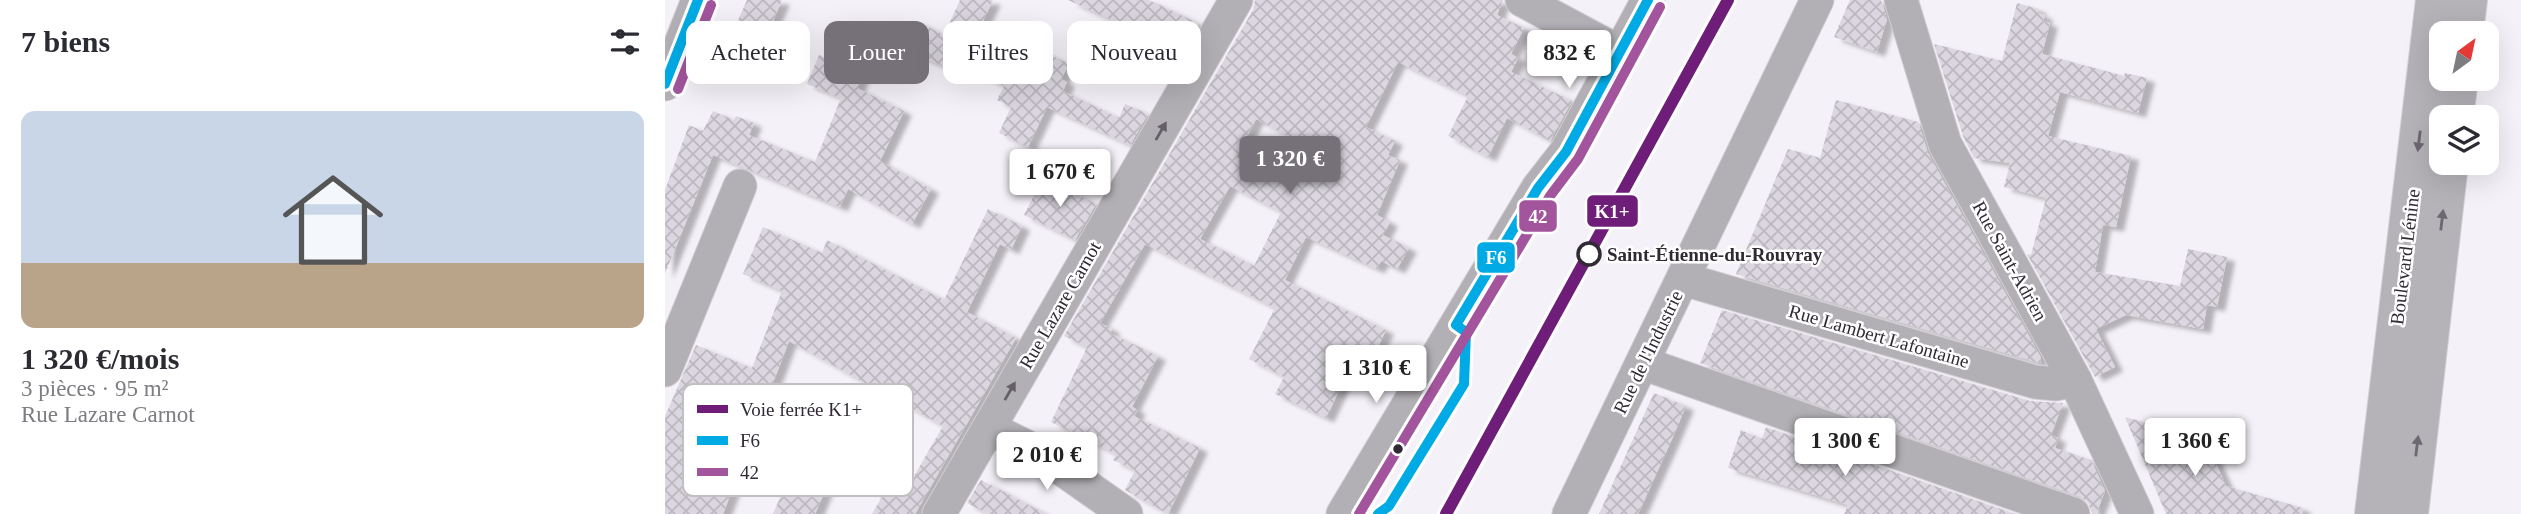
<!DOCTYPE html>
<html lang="fr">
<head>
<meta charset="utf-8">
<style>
	:root { --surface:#fff; --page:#f7f7f7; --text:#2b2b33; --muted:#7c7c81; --line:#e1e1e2; --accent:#767079 }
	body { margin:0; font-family:Georgia,serif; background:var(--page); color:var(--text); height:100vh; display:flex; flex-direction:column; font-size:26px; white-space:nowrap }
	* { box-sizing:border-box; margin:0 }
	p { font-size:23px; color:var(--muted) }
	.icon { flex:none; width:38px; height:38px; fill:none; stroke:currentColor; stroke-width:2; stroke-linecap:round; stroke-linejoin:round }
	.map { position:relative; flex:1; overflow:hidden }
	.sheet { display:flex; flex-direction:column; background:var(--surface); width:665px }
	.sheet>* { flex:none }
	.banner { position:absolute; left:21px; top:21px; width:665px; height:63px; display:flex; gap:14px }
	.needle { width:46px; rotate:33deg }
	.buttons { position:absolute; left:1764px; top:21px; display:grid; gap:14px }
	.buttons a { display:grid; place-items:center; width:70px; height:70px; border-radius:14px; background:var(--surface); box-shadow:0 7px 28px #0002; font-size:35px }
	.price { position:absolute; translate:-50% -60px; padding:0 16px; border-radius:7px; background:#fff; color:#222; font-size:23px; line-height:46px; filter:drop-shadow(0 2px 4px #0008) }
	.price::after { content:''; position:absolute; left:50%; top:42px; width:21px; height:16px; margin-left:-10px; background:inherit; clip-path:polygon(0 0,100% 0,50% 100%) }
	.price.active { background:var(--accent); color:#fff }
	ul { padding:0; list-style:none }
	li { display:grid; align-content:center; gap:14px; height:371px; padding:0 21px }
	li+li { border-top:2px solid var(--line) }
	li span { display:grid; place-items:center; height:217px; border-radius:14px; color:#555 }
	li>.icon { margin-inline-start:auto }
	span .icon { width:126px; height:126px; fill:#fffc; stroke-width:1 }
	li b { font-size:30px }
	h2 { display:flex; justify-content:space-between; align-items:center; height:84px; padding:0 21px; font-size:30px }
	.tag { padding:0 24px; border-radius:14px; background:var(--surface); box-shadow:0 7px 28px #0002; font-size:24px; line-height:63px }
	.tag.active { background:var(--accent); color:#fff }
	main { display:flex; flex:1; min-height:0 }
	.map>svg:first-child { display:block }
	.building { fill:url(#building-cross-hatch); fill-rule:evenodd; filter:url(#shadow) }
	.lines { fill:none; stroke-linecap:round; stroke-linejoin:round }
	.minor-casing { stroke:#d2ced4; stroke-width:35 }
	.major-casing { stroke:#d2ced4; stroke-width:40 }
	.minor { stroke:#b3b0b5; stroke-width:33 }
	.major { stroke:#b5b2b8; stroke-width:38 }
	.bus-1-casing { stroke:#fff; stroke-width:16 }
	.bus-2-casing { stroke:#fff; stroke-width:16 }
	.bus-1 { stroke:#00abe5; stroke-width:10 }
	.bus-2 { stroke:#a2559d; stroke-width:10 }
	.rail-1-casing { stroke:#fff; stroke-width:18 }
	.rail-1 { stroke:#6e1e78; stroke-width:12 }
	.oneway { fill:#656068 }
	.oneway2 { fill:#6c6770 }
	.stop-dot { fill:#fff; stroke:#312a35; stroke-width:3.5 }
	.bus-dot { fill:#312a35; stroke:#fff; stroke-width:2.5 }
	.labels { text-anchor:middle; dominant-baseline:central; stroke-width:5; stroke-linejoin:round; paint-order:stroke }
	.stop-label { font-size:19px; font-weight:bold; fill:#312a35; stroke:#fff; text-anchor:start }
	.street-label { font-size:19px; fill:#312a35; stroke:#fff }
	.key { fill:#fff; stroke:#c1bfc2; stroke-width:2 }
	.key-label { font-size:19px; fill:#312a35 }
	.line-badge { stroke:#fff; stroke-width:2.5 }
	.badge-label { font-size:19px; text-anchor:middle; font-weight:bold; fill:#fff }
</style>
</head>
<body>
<main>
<section class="sheet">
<h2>7 biens<svg class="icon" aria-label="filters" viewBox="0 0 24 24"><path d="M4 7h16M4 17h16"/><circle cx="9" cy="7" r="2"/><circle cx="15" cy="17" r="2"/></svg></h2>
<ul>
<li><span style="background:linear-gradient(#c9d6e8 70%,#b9a48a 0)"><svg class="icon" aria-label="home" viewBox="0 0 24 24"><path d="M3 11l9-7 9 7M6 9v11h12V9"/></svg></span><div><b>1 320 €/mois</b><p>3 pièces · 95 m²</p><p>Rue Lazare Carnot</p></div></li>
</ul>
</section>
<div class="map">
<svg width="1856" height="514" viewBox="0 0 1856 514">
	<defs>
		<pattern id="building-cross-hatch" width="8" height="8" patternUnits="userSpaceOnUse" patternTransform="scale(1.75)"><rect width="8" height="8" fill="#dbd6df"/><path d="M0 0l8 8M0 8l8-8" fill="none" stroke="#bcb8c0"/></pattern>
		<filter id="shadow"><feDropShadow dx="8" dy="4.5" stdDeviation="2" flood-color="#0004"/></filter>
	</defs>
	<rect width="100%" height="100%" fill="#f5f1f8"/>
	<!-- building -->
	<path class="building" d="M82,0H117L87,70L57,57Z
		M295,0H328L306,46L346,72L348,67L364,76L377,51L404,64L396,79L402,82L398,91L454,118L460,104L483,114L465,145L382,107L363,147L334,133L346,107L332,100L339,86L286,59L283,68L240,50L251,21L279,35Z
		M403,0H484L533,23L521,43L484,26L479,35Z
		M590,0H838L832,15L859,28L846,54L853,58L846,72L907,101L885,141L842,118L823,157L783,136L803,96L733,62L701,127L730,141L723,155L735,160L712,215L725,222L718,235L744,248L732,269L716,261L712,269L641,237L620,280L721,330L707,359L693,351L661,418L610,394L619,377L584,359L610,308L480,244L435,323L447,329L445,333L493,356L467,407L473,410L469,416L535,448L503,514L460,490L470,470L448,460L451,454L386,422L422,347L399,336L588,10ZM591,119L640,145L621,183L571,157ZM565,186L616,212L589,266L535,239Z
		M1185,0H1216L1222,19L1212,52L1169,37Z
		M1352,3L1374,9L1372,13L1380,15L1378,21L1385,23L1377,54L1459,76L1460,73L1482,78L1473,113L1395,92L1383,136L1466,156L1451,227L1438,225L1430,272L1515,286L1523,249L1562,257L1552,307L1542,305L1538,329L1461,315L1431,329L1450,367L1430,377L1362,254L1366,255L1381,198L1339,187L1345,163L1309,158L1298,136L1269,44L1337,61Z
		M154,55L198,73L192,88L239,111L215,161L266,189L247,224L183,189L175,207L48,155L0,274V190L24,125L38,131L48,111L69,120L71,116L89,123L84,135L150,162L176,98L142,84Z
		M1171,100L1253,122L1263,153L1376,358L1375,363L1071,274L1123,149L1155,158Z
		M378,178L431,204L410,240L359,215Z
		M323,209L357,226L346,250L335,244L302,312L351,338L250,514H207L218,495L168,472L150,514H108L142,434L163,442L164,440L248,478L278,426L124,341L58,514H0V416L31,345L87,368L117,291L78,274L98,227L157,253L162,240L279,300Z
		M1057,310L1365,401L1398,403L1386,435L1393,438L1390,448L1426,460L1440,491L1431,514H1427L1423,502L1414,496L1035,363Z
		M989,393L1021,406L1007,439L973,514H934Z
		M1460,417L1500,428L1510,451L1540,438L1561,486L1638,508L1637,514H1501Z
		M1101,427L1350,514H1179L1183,505L1063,468L1076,430L1097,439Z
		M316,480L381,514H323L302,503Z"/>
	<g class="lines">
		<!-- minor casing -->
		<g class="minor-casing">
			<path id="minor" d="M857,0L954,52
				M1236,0L1280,144L1410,380L1472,514
				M0,84L33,0
				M1018,279L1370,382L1391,384L1410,380
				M977,363L1408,514
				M0,370L75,186
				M324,428L374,453L461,514
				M274,514L571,0
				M678,514L873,188L901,152L983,0
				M904,514L1152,0"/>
		</g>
		<!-- major casing -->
		<g class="major-casing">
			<path id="major" d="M1799,33L1803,0
				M1789,117L1794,79
				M1709,514L1770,0
				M1744,514L1784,163"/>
		</g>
		<!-- minor -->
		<use href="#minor" class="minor"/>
		<!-- major -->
		<use href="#major" class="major"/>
		<!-- bus-1 casing -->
		<g class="bus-1-casing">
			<path id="bus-1" d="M0,84L33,0
				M713,514L724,506L799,384L801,332L791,325L873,188L901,152L983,0"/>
		</g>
		<!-- bus-2 casing -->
		<g class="bus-2-casing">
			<path id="bus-2" d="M13,89L46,5
				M694,514L885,196L913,159L995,7"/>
		</g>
		<!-- bus-1 -->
		<use href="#bus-1" class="bus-1"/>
		<!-- bus-2 -->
		<use href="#bus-2" class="bus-2"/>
		<!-- rail-1 casing -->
		<g class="rail-1-casing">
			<path id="rail-1" d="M781,514L1063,0"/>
		</g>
		<!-- rail-1 -->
		<use href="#rail-1" class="rail-1"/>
	</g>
	<!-- one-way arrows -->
	<defs><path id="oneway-solid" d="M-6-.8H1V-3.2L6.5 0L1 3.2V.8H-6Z" transform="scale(1.75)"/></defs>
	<g class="oneway">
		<use href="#oneway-solid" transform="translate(496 131) rotate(-60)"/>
		<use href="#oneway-solid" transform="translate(345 391) rotate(-60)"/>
	</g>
	<g class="oneway2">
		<use href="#oneway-solid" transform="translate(1754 141) rotate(97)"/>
		<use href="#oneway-solid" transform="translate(1777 220) rotate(-83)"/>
		<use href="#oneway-solid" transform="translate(1752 446) rotate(-83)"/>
	</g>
	<!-- markers -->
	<circle class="stop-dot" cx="924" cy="254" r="11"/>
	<circle class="bus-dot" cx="733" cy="449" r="6"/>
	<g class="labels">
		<!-- stop labels -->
		<g class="stop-label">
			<text x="942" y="254">Saint-Étienne-du-Rouvray</text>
		</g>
		<!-- street labels -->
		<g class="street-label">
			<text transform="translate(1740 257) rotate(-83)">Boulevard Lénine</text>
			<text transform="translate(1345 261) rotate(61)">Rue Saint-Adrien</text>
			<text transform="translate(395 305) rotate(-60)">Rue Lazare Carnot</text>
			<text transform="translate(1214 336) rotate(16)">Rue Lambert Lafontaine</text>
			<text transform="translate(983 352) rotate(-64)">Rue de l'Industrie</text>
		</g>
	</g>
	<!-- legend -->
	<rect x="18" y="384" width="230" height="112" rx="10" class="key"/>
	<rect x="32" y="405" width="31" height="8" fill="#6e1e78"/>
	<rect x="32" y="436" width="31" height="9" fill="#00abe5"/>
	<rect x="32" y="468" width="31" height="8" fill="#a2559d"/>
	<g class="key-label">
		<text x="75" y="416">Voie ferrée K1+</text>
		<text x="75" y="447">F6</text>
		<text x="75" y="479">42</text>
	</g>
	<g class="line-badge">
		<rect x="921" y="194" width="53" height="34" rx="7" fill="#6e1e78"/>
		<rect x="853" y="199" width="40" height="34" rx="7" fill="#a2559d"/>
		<rect x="811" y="241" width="40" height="33" rx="7" fill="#00abe5"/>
	</g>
	<g class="badge-label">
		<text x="947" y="218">K1+</text>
		<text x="873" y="223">42</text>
		<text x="831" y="264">F6</text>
	</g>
</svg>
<div class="buttons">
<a><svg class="needle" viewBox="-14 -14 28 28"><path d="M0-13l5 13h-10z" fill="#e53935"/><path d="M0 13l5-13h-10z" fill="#7c7c81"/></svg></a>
<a><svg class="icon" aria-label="layers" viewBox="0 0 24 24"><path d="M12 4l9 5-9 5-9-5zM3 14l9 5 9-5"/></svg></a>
</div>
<b class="price" style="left:904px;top:90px">832 €</b>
<b class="price active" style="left:625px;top:196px">1 320 €</b>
<b class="price" style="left:395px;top:209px">1 670 €</b>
<b class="price" style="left:711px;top:405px">1 310 €</b>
<b class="price" style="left:1180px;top:478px">1 300 €</b>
<b class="price" style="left:1530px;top:478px">1 360 €</b>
<b class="price" style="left:382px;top:492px">2 010 €</b>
<div class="banner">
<a class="tag">Acheter</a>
<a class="tag active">Louer</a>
<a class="tag">Filtres</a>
<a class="tag">Nouveau</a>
</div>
</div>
</main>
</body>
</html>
